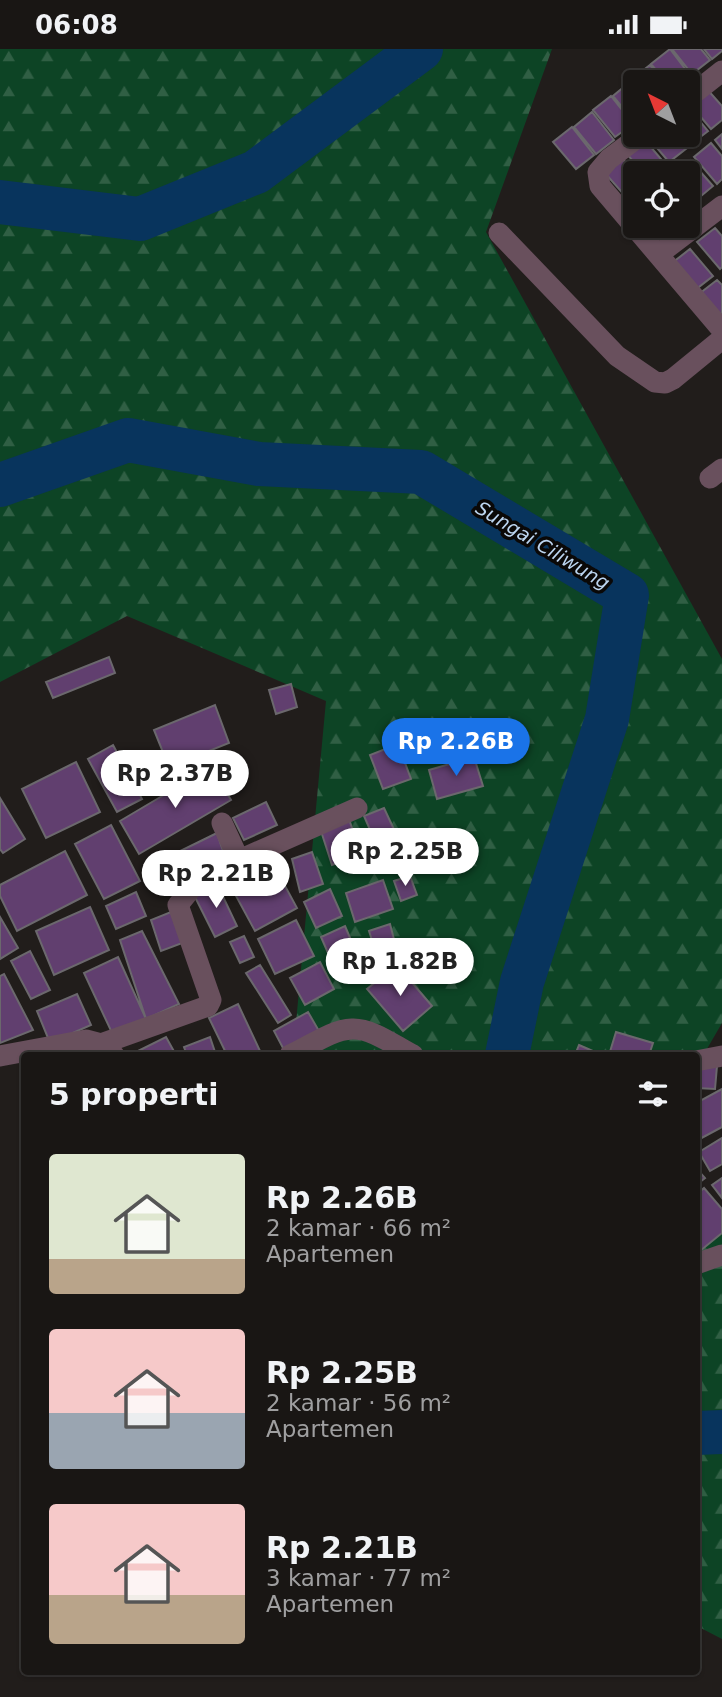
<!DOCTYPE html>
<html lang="id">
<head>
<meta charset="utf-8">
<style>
	:root { --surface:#191614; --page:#262322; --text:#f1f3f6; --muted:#9f9fa0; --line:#373534; --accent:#1a73e8 }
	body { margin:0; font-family:"DejaVu Sans",sans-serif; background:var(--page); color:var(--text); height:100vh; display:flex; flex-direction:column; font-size:26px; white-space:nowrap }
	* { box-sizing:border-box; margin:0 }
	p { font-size:23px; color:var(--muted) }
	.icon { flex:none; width:38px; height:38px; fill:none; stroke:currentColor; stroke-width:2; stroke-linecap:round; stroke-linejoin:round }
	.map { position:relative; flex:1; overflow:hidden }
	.panel { position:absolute; left:21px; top:1003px; width:679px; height:623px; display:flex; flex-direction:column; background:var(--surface); border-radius:7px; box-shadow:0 2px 5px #0004,0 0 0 2px var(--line) }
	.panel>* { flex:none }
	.needle { width:46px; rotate:318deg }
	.buttons { position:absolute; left:623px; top:21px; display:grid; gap:14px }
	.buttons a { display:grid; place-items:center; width:77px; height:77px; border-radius:7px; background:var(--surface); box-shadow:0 2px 5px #0004,0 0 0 2px var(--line); font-size:35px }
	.price { position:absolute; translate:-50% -60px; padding:0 16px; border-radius:24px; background:#fff; color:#222; font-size:23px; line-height:46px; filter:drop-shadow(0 2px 4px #0008) }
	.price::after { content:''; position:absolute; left:50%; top:42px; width:21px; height:16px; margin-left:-10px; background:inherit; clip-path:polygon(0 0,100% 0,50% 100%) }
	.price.current { background:var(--accent); color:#fff }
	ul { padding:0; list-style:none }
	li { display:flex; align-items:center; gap:21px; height:175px; padding:0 28px }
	li span { display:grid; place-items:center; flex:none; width:196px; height:140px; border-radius:7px; color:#555 }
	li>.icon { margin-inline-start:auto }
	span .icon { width:84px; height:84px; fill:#fffc; stroke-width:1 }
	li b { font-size:30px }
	h2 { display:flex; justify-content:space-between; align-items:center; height:84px; padding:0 28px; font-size:30px }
	.status { display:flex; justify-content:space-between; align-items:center; height:49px; padding:0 35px; background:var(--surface); direction:ltr }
	.status svg { height:19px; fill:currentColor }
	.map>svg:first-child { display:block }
	.forest { fill:url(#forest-firs) }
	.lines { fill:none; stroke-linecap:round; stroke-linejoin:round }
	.river { stroke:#08345d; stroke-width:44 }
	.building { fill:#613f6f; stroke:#6b686d; stroke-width:2 }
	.street { stroke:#69505d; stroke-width:21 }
	.labels { text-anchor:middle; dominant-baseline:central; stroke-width:7; stroke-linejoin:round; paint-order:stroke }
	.water-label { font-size:19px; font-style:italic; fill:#bcd5f0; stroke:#0a0807 }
</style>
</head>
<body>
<div class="status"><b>06:08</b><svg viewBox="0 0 49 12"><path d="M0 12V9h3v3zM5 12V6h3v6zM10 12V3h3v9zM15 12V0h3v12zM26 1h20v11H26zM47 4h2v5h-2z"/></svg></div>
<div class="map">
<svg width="722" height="1648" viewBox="0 0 722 1648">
	<defs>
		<pattern id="forest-firs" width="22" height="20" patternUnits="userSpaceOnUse" patternTransform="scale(1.75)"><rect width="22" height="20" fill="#0d4425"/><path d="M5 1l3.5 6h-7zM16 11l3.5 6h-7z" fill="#305f44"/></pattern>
	</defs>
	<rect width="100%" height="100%" fill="#211d1b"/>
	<!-- forest -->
	<path class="forest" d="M0,0H552L486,183L722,610V974L697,1017L696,1006H293L326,652L127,567L0,633Z
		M696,1137L722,1169V1590L697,1577Z"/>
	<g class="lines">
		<!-- river -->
		<path class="river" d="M0,153L140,170L256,123L421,0
			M0,436L128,391L259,415L421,423L627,546L607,670L522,933L507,1006
			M696,1384L722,1383"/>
	</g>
	<!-- building -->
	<path class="building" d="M670,0L692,29L685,33H666L651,15Z
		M672,0H701L710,11L692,25Z
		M704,0H722V2L712,10Z
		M650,16L663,33H635V36L631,31Z
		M631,32L635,38V74L613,47Z
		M706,39L722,57V71L711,80L688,53Z
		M611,47L633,75L615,88L593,61Z
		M688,58L708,82L690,96L681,86H688Z
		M592,63L614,91L596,105L574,78Z
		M572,78L594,106L576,120L553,93Z
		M722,85V100L715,91Z
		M646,86H676L687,99L669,113Z
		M644,90L667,117L657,124H643L626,104Z
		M711,94L722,107V130L717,135L694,108Z
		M621,108L635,124V143L627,149L604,123Z
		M690,111L713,137L695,152L688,143V124H673Z
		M643,177H666L653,188Z
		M715,179L722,187V218L720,220L697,193Z
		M690,200L713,227L695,241L672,214Z
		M717,231L722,236V272L699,245Z
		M109,608L115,624L53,649L46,633Z
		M291,635L297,658L276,665L269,641Z
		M215,656L229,694L169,718L154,681Z
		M398,695L411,730L383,740L370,706Z
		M113,696L142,750L117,763L88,710Z
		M474,708L483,737L437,750L429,721Z
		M76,713L100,763L46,789L22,740Z
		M211,718L231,751L139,805L120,772Z
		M0,749L25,790L3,804L0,800Z
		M266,753L277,776L244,791L233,769Z
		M384,759L405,804L384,813L364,767Z
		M349,770L361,806L332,816L320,779Z
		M111,776L140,832L104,850L75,795Z
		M217,784L225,808L174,834L160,812Z
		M65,802L87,846L17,882L0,847V836Z
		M312,803L323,835L300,843L292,810Z
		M271,811L297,859L255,882L229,834Z
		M410,827L417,846L401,852L394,832Z
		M383,831L393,860L355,873L346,844Z
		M217,835L237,877L215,888L194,846Z
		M330,840L342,867L316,879L304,853Z
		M136,843L146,867L116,880L106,857Z
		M90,858L109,901L54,926L36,882Z
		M171,863L185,893L161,902L151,871Z
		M0,868L18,899L0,910Z
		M296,871L314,907L275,925L258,890Z
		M390,875L396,898L376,904L369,882Z
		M345,877L359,910L335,920L321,888Z
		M142,882L179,955L146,970L120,891Z
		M244,887L254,908L240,914L230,893Z
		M30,902L50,941L31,950L11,912Z
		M118,908L146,970L113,986L84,924Z
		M320,913L334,940L305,956L290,929Z
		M260,916L291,966L278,974L246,924Z
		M397,916L432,957L403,982L367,940Z
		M4,925L33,981L0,994V927Z
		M77,945L91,976L50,994L37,962Z
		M238,955L260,1002L250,1006H227L209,969Z
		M308,963L319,982L284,1001L274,982Z
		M616,983L653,994L649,1006H609Z
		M166,988L176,1006L132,1005Z
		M210,988L216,1006H187L184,998Z
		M579,996L602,1006H575Z
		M92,999L94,1006H72Z
		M696,1015L717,1017L715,1040L696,1039Z
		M722,1040V1078L696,1092V1054Z
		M722,1089V1115L710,1122L699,1103Z
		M696,1119L705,1129L696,1136Z
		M722,1129V1149L712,1136Z
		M704,1139L722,1160V1184L700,1202L696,1198V1146Z"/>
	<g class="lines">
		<!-- street -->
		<path class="street" d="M688,49L722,22
			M641,86L609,110L598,123L600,137L722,281
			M499,184L617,307L655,333L665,334L673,330L722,290
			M659,205L722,157
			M710,429L722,420
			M222,774L239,811
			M101,995L208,957L211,951L178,856L195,835L239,811L357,759
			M290,1006C309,998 330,981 352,980C372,979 395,997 413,1006
			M0,1007L86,991L101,995L114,1006
			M696,1012L722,1007
			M696,1215L722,1206"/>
	</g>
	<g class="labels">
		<!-- water labels -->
		<g class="water-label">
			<text transform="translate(543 496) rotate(31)">Sungai Ciliwung</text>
		</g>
	</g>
</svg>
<div class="buttons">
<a><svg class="needle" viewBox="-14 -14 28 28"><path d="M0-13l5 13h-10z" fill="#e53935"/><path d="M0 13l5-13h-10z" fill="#9f9fa0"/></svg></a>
<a><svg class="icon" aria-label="locate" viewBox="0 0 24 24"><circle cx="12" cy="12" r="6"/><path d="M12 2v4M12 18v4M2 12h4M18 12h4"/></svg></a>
</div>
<b class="price current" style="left:456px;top:729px">Rp 2.26B</b>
<b class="price" style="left:175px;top:761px">Rp 2.37B</b>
<b class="price" style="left:405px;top:839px">Rp 2.25B</b>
<b class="price" style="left:216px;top:861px">Rp 2.21B</b>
<b class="price" style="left:400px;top:949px">Rp 1.82B</b>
<section class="panel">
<h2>5 properti<svg class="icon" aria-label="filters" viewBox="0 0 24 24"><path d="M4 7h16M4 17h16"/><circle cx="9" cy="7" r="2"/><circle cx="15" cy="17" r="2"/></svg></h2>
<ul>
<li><span style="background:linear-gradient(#dfe7d0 75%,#b9a48a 0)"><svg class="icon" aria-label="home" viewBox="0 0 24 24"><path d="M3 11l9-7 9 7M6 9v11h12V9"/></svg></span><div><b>Rp 2.26B</b><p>2 kamar · 66 m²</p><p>Apartemen</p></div></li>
<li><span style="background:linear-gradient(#f6c9c9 60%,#9aa5b1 0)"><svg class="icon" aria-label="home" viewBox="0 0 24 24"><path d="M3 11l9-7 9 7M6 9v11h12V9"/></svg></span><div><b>Rp 2.25B</b><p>2 kamar · 56 m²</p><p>Apartemen</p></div></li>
<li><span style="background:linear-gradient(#f6c9c9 65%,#b9a48a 0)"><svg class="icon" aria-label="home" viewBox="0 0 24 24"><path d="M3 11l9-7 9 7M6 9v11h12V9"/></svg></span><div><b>Rp 2.21B</b><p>3 kamar · 77 m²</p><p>Apartemen</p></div></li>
</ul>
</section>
</div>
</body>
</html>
